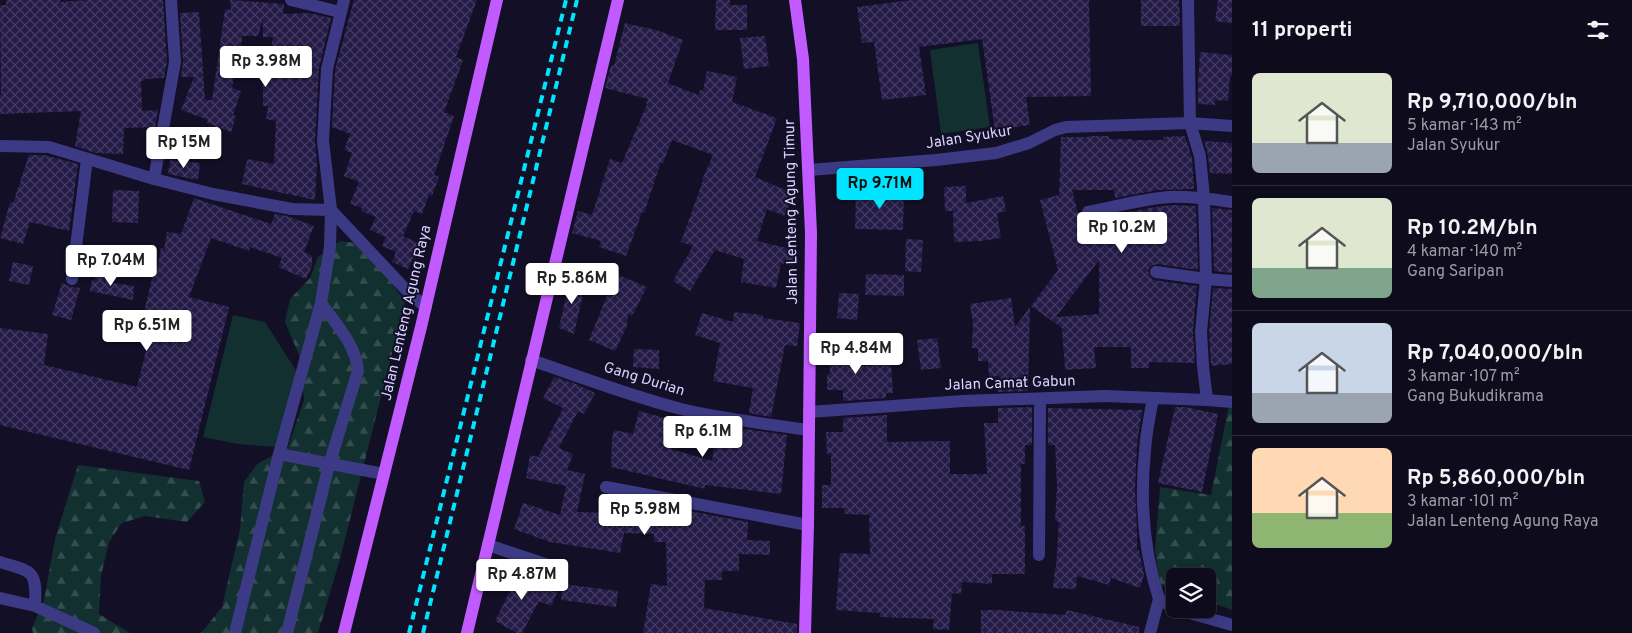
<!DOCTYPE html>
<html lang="id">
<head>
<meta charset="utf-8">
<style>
	:root { --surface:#0e0b1c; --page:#171425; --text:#f1f3f6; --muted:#9b9ba3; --line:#2e2b3b; --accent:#00e5ff }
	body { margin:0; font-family:Overpass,sans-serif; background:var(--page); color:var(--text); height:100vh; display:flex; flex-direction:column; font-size:19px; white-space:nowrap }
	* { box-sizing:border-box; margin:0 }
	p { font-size:16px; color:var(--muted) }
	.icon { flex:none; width:28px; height:28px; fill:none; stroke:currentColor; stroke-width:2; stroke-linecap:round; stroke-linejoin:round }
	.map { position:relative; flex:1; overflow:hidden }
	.drawer { display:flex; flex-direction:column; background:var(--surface); width:400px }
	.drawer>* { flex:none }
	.controls { position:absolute; left:1166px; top:568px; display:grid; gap:10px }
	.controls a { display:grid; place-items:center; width:50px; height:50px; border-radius:8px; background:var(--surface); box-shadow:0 2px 12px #0003,0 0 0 1px var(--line); font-size:25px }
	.price { position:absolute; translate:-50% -42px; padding:0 11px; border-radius:5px; background:#fff; color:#222; font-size:16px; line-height:32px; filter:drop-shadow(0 1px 2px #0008) }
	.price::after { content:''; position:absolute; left:50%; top:30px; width:15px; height:11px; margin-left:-8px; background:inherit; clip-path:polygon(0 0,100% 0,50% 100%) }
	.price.active { background:var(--accent); color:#111 }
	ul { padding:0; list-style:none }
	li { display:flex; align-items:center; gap:15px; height:125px; padding:0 20px }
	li+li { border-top:1px solid var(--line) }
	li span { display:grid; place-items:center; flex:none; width:140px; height:100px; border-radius:8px; color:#555 }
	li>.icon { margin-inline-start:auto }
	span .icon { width:60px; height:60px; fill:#fffc; stroke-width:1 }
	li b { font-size:21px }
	h2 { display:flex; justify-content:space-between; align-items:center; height:60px; padding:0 20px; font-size:21px }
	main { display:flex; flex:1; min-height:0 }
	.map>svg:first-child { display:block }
	.forest { fill:url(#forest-firs) }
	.garden { fill:#12302f }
	.building { fill:url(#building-cross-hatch); fill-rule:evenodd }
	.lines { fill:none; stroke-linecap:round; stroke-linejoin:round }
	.minor { stroke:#3d3a85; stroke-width:12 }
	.major { stroke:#c25bff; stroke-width:12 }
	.rail { stroke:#00e5ff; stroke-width:4; stroke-dasharray:8 6; stroke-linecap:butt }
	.labels { text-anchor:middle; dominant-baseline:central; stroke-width:4; stroke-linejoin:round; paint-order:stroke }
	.street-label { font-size:15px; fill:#d9d4ff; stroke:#130f26 }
</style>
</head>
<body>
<main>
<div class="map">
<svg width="1232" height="633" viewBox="0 0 1232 633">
	<defs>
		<pattern id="forest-firs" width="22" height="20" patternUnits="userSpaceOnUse" patternTransform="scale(1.25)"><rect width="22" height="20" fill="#12302f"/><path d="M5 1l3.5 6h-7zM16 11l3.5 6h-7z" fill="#344d4e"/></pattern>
		<pattern id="building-cross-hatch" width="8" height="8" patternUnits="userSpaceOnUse" patternTransform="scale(1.25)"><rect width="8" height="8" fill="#241b47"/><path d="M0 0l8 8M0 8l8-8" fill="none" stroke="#433b63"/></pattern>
	</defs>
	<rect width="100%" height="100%" fill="#130f26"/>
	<!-- forest -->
	<path class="forest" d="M340,241L356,243L377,261L405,302L340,559L318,633H201L222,607L240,529L244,482L257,464L288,447L304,400L299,355L285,322L290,299L310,278L318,257Z
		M1229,405L1232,406V610L1208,601V576H1175V590L1160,585L1155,550L1160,487L1211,495Z
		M78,465L199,481L205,502L187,522L145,516L122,523L109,542L101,576L99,614L130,633H33L32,628L44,600L55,539Z"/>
	<!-- garden -->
	<path class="garden" d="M978,43L990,127L941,134L930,50Z
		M233,315L265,322L297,372L277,447L238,444L203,437Z"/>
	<!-- building -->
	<path class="building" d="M6,0H60V2L87,0H163L167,62L164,78L144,79V81H141L142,111L158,110L155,127L124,128L123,154L95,153L75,146L81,111L0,114V95H1L0,5H6Z
		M230,0L284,4L283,14L309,13L331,18L319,68L315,141L317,164L315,200L242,184L247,159L274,164L276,121L266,119L268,106H263V81H266L273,37H263V19L258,36H242L241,48H239L232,88L241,91L233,115L236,116L231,132L207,123L208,120L181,110L194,77H181L183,61L180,13L199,12L205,100H212L225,9L231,10Z
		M354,0H477L456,57L463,60L444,112L454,116L434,175L439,177L432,196L429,195L422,214L414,211L403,236L420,244L408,269L392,262L396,252L382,246L386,237L370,230L376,217L361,211L362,208L350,204L359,182L344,176L352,153L344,150L350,134L332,127L335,70Z
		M716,0H730V5H747V30H715Z
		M912,0H1089L1091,96L1026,97L1030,125L995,130L982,39L919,47L926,95L882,100L874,42L862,43L857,7Z
		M1141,0H1179L1180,26H1141Z
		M1218,0H1232V23L1215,21Z
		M625,23L656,30L683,40L668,83L698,95L700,90L703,91L707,71L737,77L732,102L777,118L755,177L794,194L784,216L767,209L757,241L796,250L792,266L781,263L776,288L741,282L744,259L715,250L690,291L673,281L693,246L681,242L703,180H702L713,155L672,140L663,163L661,162L644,213L642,212L626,256L599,247L601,241L572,233L578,211L592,215L610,159L622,163L647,104H646L648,99L605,88L611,65L614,66Z
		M765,36L769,66L744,69L740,38Z
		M1200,52L1232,55V76H1230L1228,101L1215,100V105L1198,104V85Z
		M1088,136H1109V139H1131V140H1163V137L1185,136L1192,158L1194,189L1158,190L1115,198L1114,190H1072L1081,225L1116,223V214L1150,208L1170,205L1196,206L1198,270L1157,264L1150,267L1148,271L1151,278L1154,280L1197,286L1193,331L1195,363L1149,362V368H1131V347H1094L1096,368L1065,370L1062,328L1031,306L1058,270L1040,200L1059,195L1061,137H1088ZM1099,260V314L1056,317Z
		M1204,141L1232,143V174L1210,173L1208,155Z
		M29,155H44L78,164L69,231L30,222L23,244L0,238L10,202L13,203Z
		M170,160L200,163L198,180L168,174Z
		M966,186V203L1003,196L1006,211L997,213L1001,238L981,241L954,242L953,211H945L944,187Z
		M856,189L904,190L903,230L855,229Z
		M113,190L139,191L138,223L112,222Z
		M194,198L271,224L275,214L287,216L314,226L304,252L312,256V266L306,279L278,267L282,258L250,247L249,251L211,238L189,297L229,307L189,470L0,425V328L48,334L44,365L137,387L153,322L142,320L153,275H156L161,248L164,249L167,232L181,234Z
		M1212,208L1232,210V273L1214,271Z
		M906,239L923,240L921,272L905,271Z
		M13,262L33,266L29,285L9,281Z
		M96,273L114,277L113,283L134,286L133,300L90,291L92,280H95Z
		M616,274L647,287L632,316L628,314L627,326L615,351L589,340Z
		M866,274L904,275V296L865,295Z
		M570,278L586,281L574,334L559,328Z
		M62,283L71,287L80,288L71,320L52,315Z
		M1213,288L1232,289V364L1211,366L1209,332Z
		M839,293L859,294L857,320L837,318Z
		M1011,298L1015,327L1030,307L1028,391L998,392L999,376L989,377L988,361H978V348H972L973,323L970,304Z
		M734,312L763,315V318L800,323L797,346L785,345L771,417L749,413L753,388L713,381L720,343L695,335L702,313L733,322Z
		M829,335H845L846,353H851L852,367L891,364L893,393H886V398L843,401V390H827V374H830Z
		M937,338L941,368L921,370L917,340Z
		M634,349L659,350V369L633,367Z
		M554,377L576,384L595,393L584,414L578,411L559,448L573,454L567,470L585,474L577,512L609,513L610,496L748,522L747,540L770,541V555L739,554V571H722V580H705L704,608L797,624V633H643L651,584L667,586L666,542H654V534L624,533L620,553L550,542L514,529L523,503L560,515L566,486L526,478L530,455L538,457L563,408L543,398Z
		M1032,407V445H1025V464H1021V526H1025V574H992V584L962,582L961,594L952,593L949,630L933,629L934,619L880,617V613L836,610L840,553L870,554L869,515L844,514V508H822V485H831V454H827L826,432H843V418L887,415V442L950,441V474H987L984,423H998V408Z
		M1175,407H1185L1218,414L1202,492L1158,483Z
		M1048,408L1142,410L1137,444L1135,488L1137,534V550H1139L1144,575L1140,588L1111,578L1109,585L1077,576L1076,589L1053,588L1055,567H1056L1059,522L1055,521L1057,486L1055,445H1048Z
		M639,411L668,419L662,439L673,443L671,449L712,461L715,443L722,444L724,426L787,435L781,494L705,485V489L611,467L612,438L614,430L633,434Z
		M503,570L530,582L532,580L558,591L551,606L539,601L522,633H517L495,621L510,591L496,585Z
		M563,584L618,591L616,607L561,600Z
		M981,610H997L1065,615L1067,610L1139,627V633H981Z"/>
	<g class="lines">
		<!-- minor -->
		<path class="minor" d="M291,0L340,12
			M1188,0L1190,123L1200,156L1204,198L1206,279L1201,332L1203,366L1207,400
			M0,146L49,147L154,179L213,194L292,209L331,210L410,294L426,307
			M809,170L936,160L996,153L1029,143L1055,130L1066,127L1190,123L1232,126
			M154,179L175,62L171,0
			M1088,212C1114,207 1142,199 1169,197C1190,196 1211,199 1232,202
			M1156,272L1206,279L1232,281
			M72,279L87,159
			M531,360C581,377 630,396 681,409C723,419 766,424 809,430
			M1153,398C1150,415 1146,433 1145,451C1140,500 1144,552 1159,599L1175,609
			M809,412L963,401L1105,396L1207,400L1232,402
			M279,454L384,474
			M606,487L808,525
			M488,545L551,566
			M1039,555L1040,399
			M0,562C32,572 37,569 35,606
			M0,598L35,606L94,633
			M1175,609L1232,625
			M235,633L279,454L321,303L330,247L331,210L323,141L327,69L344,0
			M287,633L329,465L358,371C356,345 336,324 321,303
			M1150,633L1159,599"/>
		<!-- major -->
		<path class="major" d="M795,0L803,59L811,233L808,525L805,633
			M344,633L421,327L497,0
			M467,633L618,0"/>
		<!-- rail -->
		<path class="rail" d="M409,633L566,0
			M423,633L577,0"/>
	</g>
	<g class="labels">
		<!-- street labels -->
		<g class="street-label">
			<text transform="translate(969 138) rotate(-9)">Jalan Syukur</text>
			<text transform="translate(792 212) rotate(-91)">Jalan Lenteng Agung Timur</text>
			<text transform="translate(407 313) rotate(-77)">Jalan Lenteng Agung Raya</text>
			<text transform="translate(644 380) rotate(17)">Gang Durian</text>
			<text transform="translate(1010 384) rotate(-2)">Jalan Camat Gabun</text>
		</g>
	</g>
</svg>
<div class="controls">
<a><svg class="icon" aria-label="layers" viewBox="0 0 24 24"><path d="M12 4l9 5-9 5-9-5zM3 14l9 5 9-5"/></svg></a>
</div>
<b class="price" style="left:266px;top:88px">Rp 3.98M</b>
<b class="price" style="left:184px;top:169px">Rp 15M</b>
<b class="price active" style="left:880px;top:210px">Rp 9.71M</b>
<b class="price" style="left:1122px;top:254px">Rp 10.2M</b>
<b class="price" style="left:111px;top:287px">Rp 7.04M</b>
<b class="price" style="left:572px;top:305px">Rp 5.86M</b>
<b class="price" style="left:147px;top:352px">Rp 6.51M</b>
<b class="price" style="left:856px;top:375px">Rp 4.84M</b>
<b class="price" style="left:703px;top:458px">Rp 6.1M</b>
<b class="price" style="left:645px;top:536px">Rp 5.98M</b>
<b class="price" style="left:522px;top:601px">Rp 4.87M</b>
</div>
<section class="drawer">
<h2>11 properti<svg class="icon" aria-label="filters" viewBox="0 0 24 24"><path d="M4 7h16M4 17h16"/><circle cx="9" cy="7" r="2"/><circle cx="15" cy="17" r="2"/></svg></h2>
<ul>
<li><span style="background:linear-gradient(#dfe7d0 70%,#9aa5b1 0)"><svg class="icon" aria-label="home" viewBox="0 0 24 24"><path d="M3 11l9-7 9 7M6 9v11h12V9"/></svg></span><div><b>Rp 9,710,000/bln</b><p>5 kamar · 143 m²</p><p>Jalan Syukur</p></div></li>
<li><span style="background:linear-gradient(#dfe7d0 70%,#7fa58c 0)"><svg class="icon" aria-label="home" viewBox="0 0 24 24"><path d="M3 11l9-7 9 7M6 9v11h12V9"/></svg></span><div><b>Rp 10.2M/bln</b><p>4 kamar · 140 m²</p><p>Gang Saripan</p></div></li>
<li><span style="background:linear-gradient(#c9d6e8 70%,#9aa5b1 0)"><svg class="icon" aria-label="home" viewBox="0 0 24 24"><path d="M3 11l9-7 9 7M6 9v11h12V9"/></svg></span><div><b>Rp 7,040,000/bln</b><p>3 kamar · 107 m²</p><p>Gang Bukudikrama</p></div></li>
<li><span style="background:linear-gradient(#ffd9b3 65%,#8fb573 0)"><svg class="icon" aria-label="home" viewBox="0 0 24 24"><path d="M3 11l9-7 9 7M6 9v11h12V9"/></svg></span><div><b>Rp 5,860,000/bln</b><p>3 kamar · 101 m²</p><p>Jalan Lenteng Agung Raya</p></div></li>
</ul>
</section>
</main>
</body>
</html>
